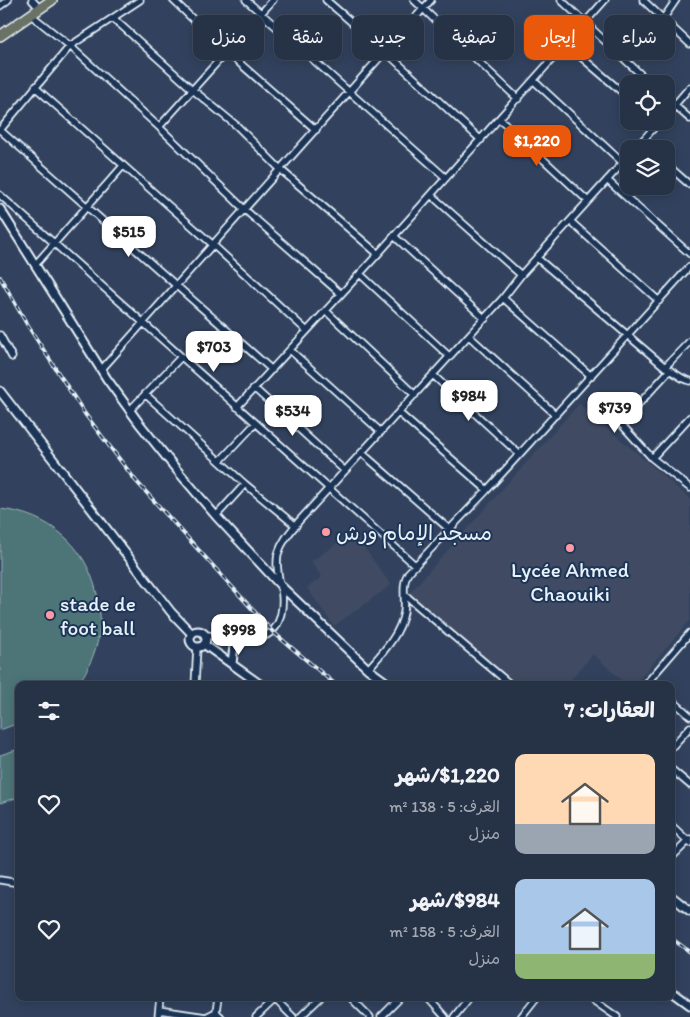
<!DOCTYPE html>
<html lang="ar">
<head>
<meta charset="utf-8">
<style>
	:root { --surface:#263246; --page:#2e3a4d; --text:#f1f3f6; --muted:#a4aab3; --line:#424d5f; --accent:#ea580c }
	body { margin:0; font-family:Itim,"Playpen Sans Arabic",sans-serif; background:var(--page); color:var(--text); direction:rtl; height:100vh; display:flex; flex-direction:column; font-size:19px; white-space:nowrap }
	* { box-sizing:border-box; margin:0 }
	p { font-size:16px; color:var(--muted) }
	.icon { flex:none; width:28px; height:28px; fill:none; stroke:currentColor; stroke-width:2; stroke-linecap:round; stroke-linejoin:round }
	.map { position:relative; flex:1; overflow:hidden; direction:ltr }
	.panel { position:absolute; left:15px; top:681px; width:660px; height:320px; display:flex; flex-direction:column; background:var(--surface); border-radius:10px; box-shadow:0 2px 12px #0003,0 0 0 1px var(--line); direction:rtl }
	.panel>* { flex:none }
	.banner { position:absolute; left:15px; top:15px; width:660px; height:45px; direction:rtl; display:flex; gap:10px }
	.tools { position:absolute; left:620px; top:75px; display:grid; gap:10px }
	.tools a { display:grid; place-items:center; width:55px; height:55px; border-radius:10px; background:var(--surface); box-shadow:0 2px 12px #0003,0 0 0 1px var(--line); font-size:25px }
	.price { position:absolute; translate:-50% -42px; padding:0 11px; border-radius:10px; background:#fff; color:#222; font-size:16px; line-height:32px; filter:drop-shadow(0 1px 2px #0008) }
	.price::after { content:''; position:absolute; left:50%; top:30px; width:15px; height:11px; margin-left:-8px; background:inherit; clip-path:polygon(0 0,100% 0,50% 100%) }
	.price.current { background:var(--accent); color:#fff }
	ul { padding:0; list-style:none }
	li { display:flex; align-items:center; gap:15px; height:125px; padding:0 20px }
	li span { display:grid; place-items:center; flex:none; width:140px; height:100px; border-radius:10px; color:#555 }
	li>.icon { margin-inline-start:auto }
	span .icon { width:60px; height:60px; fill:#fffc; stroke-width:1 }
	li b { font-size:21px }
	h2 { display:flex; justify-content:space-between; align-items:center; height:60px; padding:0 20px; font-size:21px }
	.tag { padding:0 18px; border-radius:10px; background:var(--surface); box-shadow:0 2px 12px #0003,0 0 0 1px var(--line); font-size:18px; line-height:45px }
	.tag.current { background:var(--accent); color:#fff }
	.map>svg:first-child { display:block }
	.built { fill:#414b63 }
	.green { fill:#4e7578; stroke:#9bb3b8 }
	.lines { fill:none; stroke-linecap:round; stroke-linejoin:round }
	.minor-casing { stroke:#e8f1f8; stroke-width:9 }
	.tertiary-casing { stroke:#e8f1f8; stroke-width:11 }
	.primary-casing { stroke:#e8f1f8; stroke-width:12 }
	.minor { stroke:#1d3557; stroke-width:5.5 }
	.tertiary { stroke:#1d3557; stroke-width:7 }
	.primary { stroke:#6b7165; stroke-width:9 }
	.rail-casing { stroke:#e8f1f8; stroke-width:4 }
	.rail { stroke:#1d3557; stroke-width:2; stroke-dasharray:5.5; stroke-linecap:butt }
	.poi-dot { fill:#ff9aa2; stroke:#1d3557; stroke-width:2 }
	.labels { text-anchor:middle; dominant-baseline:central; stroke-width:4; stroke-linejoin:round; paint-order:stroke }
	.poi-label { font-size:21px; fill:#e8f1f8; stroke:#1d3557; text-anchor:start }
</style>
</head>
<body>
<div class="map">
<svg width="690" height="1017" viewBox="0 0 690 1017">
	<rect width="100%" height="100%" fill="#32425e"/>
	<filter id="ink" filterUnits="userSpaceOnUse"><feTurbulence type="fractalNoise" baseFrequency=".02" numOctaves="2"/><feDisplacementMap in="SourceGraphic" scale="10" xChannelSelector="R" yChannelSelector="G"/><feConvolveMatrix kernelMatrix="1 2 1 2 8 2 1 2 1" color-interpolation-filters="sRGB"/></filter>
	<g filter="url(#ink)">
		<!-- built -->
		<path class="built" d="M579,404L690,499V620L634,685H627L593,654L566,685H508L406,597Z
			M353,532L391,585L334,626L307,588L322,577L311,562Z"/>
		<!-- green -->
		<path class="green" d="M0,509C49,514 86,545 97,594C101,612 102,629 96,647C92,660 86,674 77,685H19V723L0,730Z
			M19,749V797L0,803V755Z"/>
		<g class="lines">
			<!-- minor casing -->
			<g class="minor-casing">
				<path id="minor" d="M32,0L40,9
					M173,0L227,52L316,130
					M246,0L446,178
					M326,0L386,52L481,140
					M414,0L518,99
					M561,0L651,84
					M643,0L690,44
					M0,6L8,0
					M31,15L70,46L159,127L273,0
					M113,18L193,90L237,126L280,169L378,254
					M663,19L676,0
					M566,44L629,98
					M534,81L623,163
					M35,87L212,244L307,331
					M666,98L690,119
					M666,115L690,87
					M500,119L588,201
					M159,127L244,209L341,294
					M0,130L272,370
					M0,130L70,46L140,0
					M641,142L649,149
					M635,149L660,121
					M666,164L690,185
					M607,180L690,254
					M0,195L415,565
					M431,195L521,275L629,156
					M570,221L659,301
					M394,236L485,319
					M537,258L665,367L682,378L690,381
					M35,265L123,166
					M360,274L450,357
					M503,298L521,275
					M326,311L415,395
					M0,335L12,357
					M469,336L556,415
					M290,350L381,432
					M665,367L690,341
					M101,370L431,0
					M670,370L623,421L622,425L652,458L690,488
					M433,375L519,454
					M254,388L345,471
					M145,394L245,484L296,526
					M237,407L378,254L605,0
					M130,410L181,357
					M399,413L487,490
					M362,453L449,529
					M652,458L690,417
					M220,461L255,424
					M216,516L245,484
					M405,595L511,685
					M206,635C227,637 264,648 277,625C282,615 283,606 282,595C280,582 275,567 278,554C282,541 291,531 299,521L503,298L591,376
					M368,669C383,652 400,635 404,612C406,599 401,585 408,573L487,490L690,266
					M195,685L197,647
					M645,685L690,633
					M671,699L690,716
					M671,748L690,727
					M671,769L690,785
					M671,825L690,843
					M671,858L690,839
					M0,880L19,883
					M218,998L216,1012L221,1017
					M274,998L293,1017
					M351,998L370,1017
					M428,998L445,1017
					M590,998L617,1017
					M159,1010L206,1017L216,1012
					M158,1017L160,998
					M256,1017L275,999
					M300,1017L320,998
					M381,1017L400,998
					M454,1017L469,998
					M521,1017L536,998"/>
			</g>
			<!-- tertiary casing -->
			<g class="tertiary-casing">
				<path id="tertiary" d="M0,209L107,379L139,423L176,469L216,516L281,586L368,669L390,685
					M0,391L171,612L192,634
					M190 639a8 8 0 1 1 16 0a8 8 0 1 1-16 0Z
					M205,645L261,685
					M232,664L234,645L238,638
					M671,896L690,911
					M671,991L690,1005"/>
			</g>
			<!-- primary casing -->
			<g class="primary-casing">
				<path id="primary" d="M0,36L52,0"/>
			</g>
			<!-- minor -->
			<use href="#minor" class="minor"/>
			<!-- tertiary -->
			<use href="#tertiary" class="tertiary"/>
			<!-- primary -->
			<use href="#primary" class="primary"/>
			<!-- rail casing -->
			<g class="rail-casing">
				<path id="rail" d="M0,277L28,326L85,414L136,481L273,632L336,685
					M671,938L690,952"/>
			</g>
			<!-- rail -->
			<use href="#rail" class="rail"/>
		</g>
	</g>
	<!-- markers -->
	<g class="poi-dot">
		<circle cx="326" cy="532" r="5"/>
		<circle cx="570" cy="548" r="5"/>
		<circle cx="50" cy="615" r="5"/>
	</g>
	<g class="labels">
		<!-- poi labels -->
		<g class="poi-label">
			<text x="336" y="532">مسجد الإمام ورش</text>
			<text x="570" y="569" text-anchor="middle">Lycée Ahmed<tspan x="570" dy="24">Chaouiki</tspan></text>
			<text x="60" y="603">stade de<tspan x="60" dy="24">foot ball</tspan></text>
		</g>
	</g>
</svg>
<div class="tools">
<a><svg class="icon" aria-label="locate" viewBox="0 0 24 24"><circle cx="12" cy="12" r="6"/><path d="M12 2v4M12 18v4M2 12h4M18 12h4"/></svg></a>
<a><svg class="icon" aria-label="layers" viewBox="0 0 24 24"><path d="M12 4l9 5-9 5-9-5zM3 14l9 5 9-5"/></svg></a>
</div>
<b class="price current" style="left:537px;top:167px">$1,220</b>
<b class="price" style="left:129px;top:258px">$515</b>
<b class="price" style="left:214px;top:373px">$703</b>
<b class="price" style="left:469px;top:422px">$984</b>
<b class="price" style="left:615px;top:434px">$739</b>
<b class="price" style="left:293px;top:437px">$534</b>
<b class="price" style="left:239px;top:656px">$998</b>
<div class="banner">
<a class="tag">شراء</a>
<a class="tag current">إيجار</a>
<a class="tag">تصفية</a>
<a class="tag">جديد</a>
<a class="tag">شقة</a>
<a class="tag">منزل</a>
</div>
<section class="panel">
<h2>العقارات: 7<svg class="icon" aria-label="filters" viewBox="0 0 24 24"><path d="M4 7h16M4 17h16"/><circle cx="9" cy="7" r="2"/><circle cx="15" cy="17" r="2"/></svg></h2>
<ul>
<li><span style="background:linear-gradient(#ffd9b3 70%,#9aa5b1 0)"><svg class="icon" aria-label="home" viewBox="0 0 24 24"><path d="M3 11l9-7 9 7M6 9v11h12V9"/></svg></span><div><b>$1,220/شهر</b><p>الغرف: 5 · 138 m²</p><p>منزل</p></div><svg class="icon" aria-label="heart" viewBox="0 0 24 24"><path d="M12 20l-8-8c-3-5 5-10 8-4 3-6 11-1 8 4z"/></svg></li>
<li><span style="background:linear-gradient(#a9c7e8 75%,#8fb573 0)"><svg class="icon" aria-label="home" viewBox="0 0 24 24"><path d="M3 11l9-7 9 7M6 9v11h12V9"/></svg></span><div><b>$984/شهر</b><p>الغرف: 5 · 158 m²</p><p>منزل</p></div><svg class="icon" aria-label="heart" viewBox="0 0 24 24"><path d="M12 20l-8-8c-3-5 5-10 8-4 3-6 11-1 8 4z"/></svg></li>
</ul>
</section>
</div>
</body>
</html>
